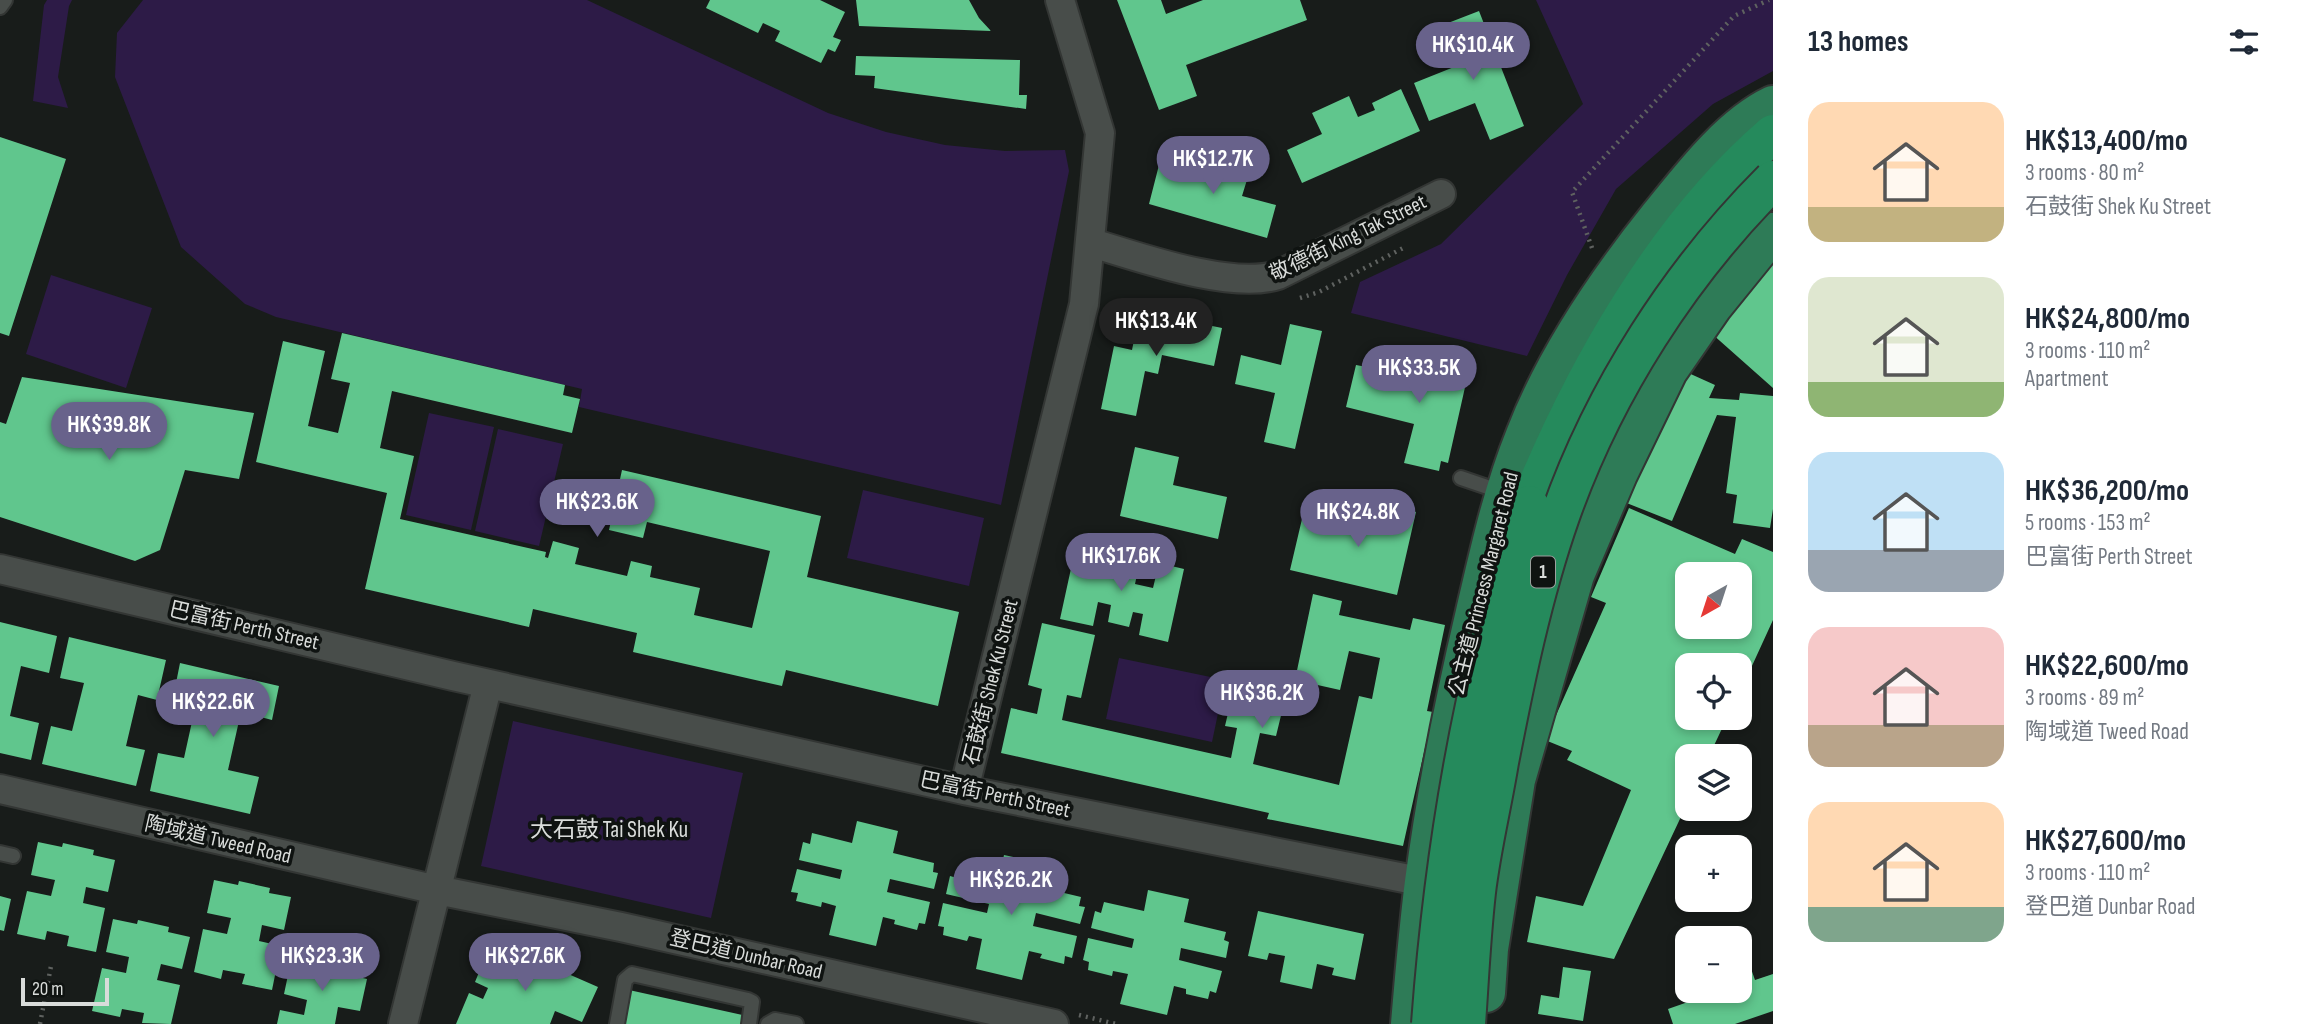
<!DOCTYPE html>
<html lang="en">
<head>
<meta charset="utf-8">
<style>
	:root { --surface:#fff; --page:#f2f2f3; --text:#1f2937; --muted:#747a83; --accent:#68628b }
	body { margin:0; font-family:"Sofia Sans Condensed","Noto Sans TC",sans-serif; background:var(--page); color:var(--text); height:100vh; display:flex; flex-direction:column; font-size:26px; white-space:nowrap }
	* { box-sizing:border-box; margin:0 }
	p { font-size:23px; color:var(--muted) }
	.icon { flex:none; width:38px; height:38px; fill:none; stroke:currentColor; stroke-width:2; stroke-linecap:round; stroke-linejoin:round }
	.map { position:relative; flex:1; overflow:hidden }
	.side { display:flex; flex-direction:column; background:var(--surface); width:525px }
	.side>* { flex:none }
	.needle { width:46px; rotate:219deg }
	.fabs { position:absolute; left:1675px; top:562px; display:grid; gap:14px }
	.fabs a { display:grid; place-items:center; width:77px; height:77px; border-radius:14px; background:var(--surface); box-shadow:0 4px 10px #0003; font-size:35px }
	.scale { position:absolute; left:21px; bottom:18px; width:88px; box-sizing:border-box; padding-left:7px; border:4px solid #d9dcda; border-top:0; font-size:19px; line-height:24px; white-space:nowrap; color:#d9dcda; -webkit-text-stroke:5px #0f1311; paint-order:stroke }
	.price { position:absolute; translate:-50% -60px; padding:0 16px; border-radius:24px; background:var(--accent); color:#fff; font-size:23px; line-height:46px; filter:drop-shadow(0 2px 4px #0008) }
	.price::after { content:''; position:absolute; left:50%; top:42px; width:21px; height:16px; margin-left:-10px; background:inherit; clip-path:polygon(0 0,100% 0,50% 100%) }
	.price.selected { background:#222; color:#fff }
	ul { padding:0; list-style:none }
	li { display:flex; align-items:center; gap:21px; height:175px; padding:0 35px }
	li span { display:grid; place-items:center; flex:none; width:196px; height:140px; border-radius:21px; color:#555 }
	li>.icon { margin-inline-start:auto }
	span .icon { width:84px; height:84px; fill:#fffc; stroke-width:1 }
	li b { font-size:30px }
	h2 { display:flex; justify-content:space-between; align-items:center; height:84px; padding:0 35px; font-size:30px }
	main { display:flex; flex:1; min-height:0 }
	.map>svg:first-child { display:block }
	.green { fill:#2d1b47 }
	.building { fill:#60c68d; fill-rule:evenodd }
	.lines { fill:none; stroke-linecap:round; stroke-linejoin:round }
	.service-casing { stroke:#333634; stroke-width:18 }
	.minor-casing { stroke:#333634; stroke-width:32 }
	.primary-casing { stroke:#333634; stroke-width:42 }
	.trunk-casing { stroke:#333634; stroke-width:42 }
	.path { stroke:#5f6260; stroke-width:4.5; stroke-dasharray:2 5; stroke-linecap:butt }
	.service { stroke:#484d4a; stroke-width:14 }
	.minor { stroke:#484d4a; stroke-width:28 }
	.primary { stroke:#2e7b57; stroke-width:38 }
	.trunk { stroke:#258a5c; stroke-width:38 }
	.trunk-bridge-casing { stroke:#333634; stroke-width:42; stroke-linecap:butt }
	.trunk-bridge { stroke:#258a5c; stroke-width:38 }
	.labels { text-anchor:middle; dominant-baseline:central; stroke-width:7; stroke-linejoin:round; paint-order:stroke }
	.shield { fill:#0f1311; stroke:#9ca09e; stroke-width:2 }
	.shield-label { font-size:19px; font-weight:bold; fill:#d9dcda }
	.street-label { font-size:21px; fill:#d9dcda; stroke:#0f1311 }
	.neighbourhood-label { font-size:23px; fill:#d9dcda; stroke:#0f1311 }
</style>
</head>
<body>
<main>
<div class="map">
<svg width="1773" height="1024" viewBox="0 0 1773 1024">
	<rect width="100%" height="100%" fill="#181c1a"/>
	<!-- green -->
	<path class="green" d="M47,0H72L69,6L58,77L68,108L33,101L44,5Z
		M143,0H587L828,113L886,132L945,145L1005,151L1065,150L1069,171L1001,505L579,407L582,389L276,317L245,304L181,247L115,77L117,33Z
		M1536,0H1773V71L1713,104L1616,189L1567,275L1527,356L1351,313L1360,282L1441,244L1583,104Z
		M51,275L152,308L126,388L26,354Z
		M429,413L494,427L471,530L406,515Z
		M498,429L563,444L539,546L475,531Z
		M863,490L984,518L969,586L847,558Z
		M1119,658L1225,680L1212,742L1106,719Z
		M513,721L743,773L711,918L481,866Z"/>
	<!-- building -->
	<path class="building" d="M710,0H820L845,12L833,37L841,40L835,52L828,49L821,63L775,41L780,31L763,23L758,33L706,8Z
		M856,0H969L979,18L991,31L859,26Z
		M1117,0H1161L1166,14L1203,0H1300L1307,20L1186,65L1197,96L1159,110Z
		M1479,11L1524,126L1490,140L1475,103L1429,121L1414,83L1464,63L1448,23Z
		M856,56L1020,60L1019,95H1027L1026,109L874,88L875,76L855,75Z
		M1401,89L1420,131L1302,183L1287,150L1322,134L1312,113L1349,96L1358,117L1375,110L1372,103Z
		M0,137L66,159L9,336L0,333Z
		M1199,156L1250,170L1242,196L1276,205L1267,238L1149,204L1159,165L1194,175Z
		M1773,263V388L1711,333Z
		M1154,314L1222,328L1214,366L1162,355L1158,374L1145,371L1136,416L1101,409L1114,346L1132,350L1135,335L1149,339Z
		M1290,324L1322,331L1295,449L1264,442L1275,393L1235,384L1241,355L1281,365Z
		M342,333L565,385L563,395L580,399L572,433L392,391L380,448L414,456L400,519L546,552L545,557L548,558L553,541L579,548L575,564L627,576L631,561L652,566L650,577L700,588L694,615L752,628L770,551L647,522L643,538L609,530L622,470L821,516L807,577L959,612L938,706L786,670L782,686L633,652L637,633L533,609L529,627L365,589L387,493L256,462L283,341L325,351L308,426L338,433L350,383L331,379Z
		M1434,345L1465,353L1463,363L1470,365L1448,463L1441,461L1439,471L1404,463L1414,424L1346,407L1356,365L1372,368L1370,379L1401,387L1403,377L1425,382Z
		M1684,371L1715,385L1709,398L1739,400L1740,393L1773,396V509L1770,528L1733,523L1737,495L1726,493L1736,417L1717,415L1672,521L1624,502Z
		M22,377L254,413L239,479L185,470L160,550L135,561L0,517V422L6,424Z
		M1135,447L1179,457L1173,485L1227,497L1218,539L1120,516Z
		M1368,501L1416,512L1397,595L1290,570L1302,519L1360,532Z
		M1629,508L1735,554L1742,539L1773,552V620L1740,692V665H1687V718H1727L1709,756H1687V804L1614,959L1527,942L1536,896L1583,906L1631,790L1567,760L1572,751L1545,740L1606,603L1591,597ZM1687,574H1740V626H1687Z
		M1077,541L1109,548L1102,575L1119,579L1124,557L1140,561L1135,584L1153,588L1159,563L1184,569L1168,642L1139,635L1143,614L1133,612L1129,627L1108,622L1111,605L1098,602L1093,626L1060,619Z
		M1313,594L1342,601L1339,615L1410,630L1413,618L1445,625L1427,711L1433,712L1403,846L1267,819L1269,813L1001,753L1011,708L1037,714L1042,689L1028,685L1042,623L1095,635L1081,698L1067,695L1062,720L1231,758L1237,728L1225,726L1236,679L1287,691L1276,736L1260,733L1253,764L1339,785L1359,696L1372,699L1380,658L1349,651L1340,690L1295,680Z
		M0,622L57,636L49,673L21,666L10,716L39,723L31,760L0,753Z
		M69,637L166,660L157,700L138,695L126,746L145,750L136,786L42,764L51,726L72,731L84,683L60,678Z
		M180,663L279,686L272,720L241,712L228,770L259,777L250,814L150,791L158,753L184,758L195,708L172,703Z
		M857,821L898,831L893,853L934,863L933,872L938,873L934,889L890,879L887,892L930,902L925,924L919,923L917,930L894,924L895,920L883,917L876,946L829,935L836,906L822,902L821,907L796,901L798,893L791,892L797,869L840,879L842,870L799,860L803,842L810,844L812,833L852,843Z
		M38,842L62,847L63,843L94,850L93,855L115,860L108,892L86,887L83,903L105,908L96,952L67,946L69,936L47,931L45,940L17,934L27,891L51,896L55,880L31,875Z
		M1004,855L1045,864L1039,887L1081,897L1079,906L1085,907L1080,924L1036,913L1033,926L1077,936L1072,958L1065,956L1064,964L1040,958L1042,954L1029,951L1022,980L976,969L982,939L969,936L967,941L943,935L944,927L938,926L943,903L987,913L989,904L946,894L950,876L957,878L959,867L999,877Z
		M214,880L238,885L239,881L270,888L269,893L291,897L284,930L262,925L259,941L281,946L272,990L242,984L245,974L223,970L221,979L194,972L203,929L227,934L231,918L207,913Z
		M1148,890L1189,899L1184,922L1226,932L1224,940L1229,942L1226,958L1181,948L1179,960L1222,971L1216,993L1210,991L1208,999L1186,994V989L1174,986L1167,1015L1120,1004L1128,974L1113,971L1112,976L1088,970L1089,962L1083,960L1088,938L1132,948L1134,939L1091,928L1095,911L1101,913L1104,902L1144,911Z
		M0,896L11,899L4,931L0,930Z
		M1258,911L1364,934L1355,980L1332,975L1334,968L1317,964L1312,989L1280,982L1285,956L1269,953L1267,960L1248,956Z
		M113,919L137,924L138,920L169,927L168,932L190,937L182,969L161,964L157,980L180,985L171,1024L142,1023L144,1013L122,1009L120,1017L92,1011L102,968L126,973L129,957L106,952Z
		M1736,926L1755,980L1773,974V1011L1735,1024H1673L1668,1009L1722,990H1740V938H1703Z
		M491,943L527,959L522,970L528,973L534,959L598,987L582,1022L555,1011L550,1024H456L469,993L483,999L488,988L475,982Z
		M291,961L315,967V962L347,969L346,974L367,979L360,1011L338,1007L335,1024H277L280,1010L304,1015L307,1000L284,994Z
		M1563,967L1591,971L1583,1021L1538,1014L1541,995L1559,998Z
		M629,990L747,1016L745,1024H622Z"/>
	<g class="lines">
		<!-- service casing -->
		<g class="service-casing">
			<path id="service" d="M0,7L5,0
				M1461,478L1502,492
				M0,853L13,856
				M617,1024L625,980L632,974L748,1000L752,1002L749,1024
				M768,1024L775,1020L796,1024"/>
		</g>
		<!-- minor casing -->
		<g class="minor-casing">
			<path id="minor" d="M1092,243C1139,257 1231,290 1278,275L1441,194
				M0,569L453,676L964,790L1424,882L1442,890
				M0,789L437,890L621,927L1054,1024
				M964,790L1084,304L1100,133L1060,0
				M403,1024L488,684"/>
		</g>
		<!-- primary casing -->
		<g class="primary-casing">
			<path id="primary" d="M1486,993L1489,949L1516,780L1575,575L1618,474L1668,371L1713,306L1773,232
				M1410,1024C1414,977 1418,929 1424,882C1436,791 1454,701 1475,612C1489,552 1502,492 1525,435C1556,355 1607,281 1660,215C1690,178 1729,126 1773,105"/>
		</g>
		<!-- trunk casing -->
		<g class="trunk-casing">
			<path id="trunk" d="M1529,505C1583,373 1663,229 1773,134"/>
		</g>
		<!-- path -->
		<path class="path" d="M1592,248L1572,192L1734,16L1769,0
			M1300,298L1319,292L1405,247
			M1079,1015L1116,1024
			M40,1024L51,966"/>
		<!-- service -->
		<use href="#service" class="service"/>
		<!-- minor -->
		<use href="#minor" class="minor"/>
		<!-- primary -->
		<use href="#primary" class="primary"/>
		<!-- trunk -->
		<use href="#trunk" class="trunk"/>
		<!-- trunk-bridge casing -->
		<g class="trunk-bridge-casing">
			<path id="trunk-bridge" d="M1431,1024C1444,848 1473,673 1529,505
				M1466,1024C1469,980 1471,936 1476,892C1481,849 1492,805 1499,762C1515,680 1532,596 1560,516C1604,391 1680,273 1773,180"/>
		</g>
		<!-- trunk-bridge -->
		<use href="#trunk-bridge" class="trunk-bridge"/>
	</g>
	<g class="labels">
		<!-- shield labels -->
		<rect class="shield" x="1531" y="556.5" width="24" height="31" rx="5"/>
		<g class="shield-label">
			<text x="1543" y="572">1</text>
		</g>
		<!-- street labels -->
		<g class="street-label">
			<text transform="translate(1348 238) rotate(-26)">敬德街 King Tak Street</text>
			<text transform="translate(1484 584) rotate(-76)">公主道 Princess Margaret Road</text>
			<text transform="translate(244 626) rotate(13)">巴富街 Perth Street</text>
			<text transform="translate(991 682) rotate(-76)">石鼓街 Shek Ku Street</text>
			<text transform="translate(995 795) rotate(12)">巴富街 Perth Street</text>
			<text transform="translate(218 840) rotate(13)">陶域道 Tweed Road</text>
			<text transform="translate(746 955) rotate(13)">登巴道 Dunbar Road</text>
		</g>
		<!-- neighbourhood labels -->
		<g class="neighbourhood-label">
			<text x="609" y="830">大石鼓 Tai Shek Ku</text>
		</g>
	</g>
</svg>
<div class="fabs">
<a><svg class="needle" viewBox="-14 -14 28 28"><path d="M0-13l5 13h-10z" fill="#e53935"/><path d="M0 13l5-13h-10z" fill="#747a83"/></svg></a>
<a><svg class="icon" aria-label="locate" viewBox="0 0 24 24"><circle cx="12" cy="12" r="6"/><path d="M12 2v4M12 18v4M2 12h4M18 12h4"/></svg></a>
<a><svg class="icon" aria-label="layers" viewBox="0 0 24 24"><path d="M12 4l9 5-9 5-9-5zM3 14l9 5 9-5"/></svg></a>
<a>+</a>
<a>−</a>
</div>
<div class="scale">20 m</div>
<b class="price" style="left:1473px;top:82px">HK$10.4K</b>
<b class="price" style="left:1213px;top:196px">HK$12.7K</b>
<b class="price selected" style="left:1156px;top:358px">HK$13.4K</b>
<b class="price" style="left:1419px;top:405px">HK$33.5K</b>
<b class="price" style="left:109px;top:462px">HK$39.8K</b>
<b class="price" style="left:597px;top:539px">HK$23.6K</b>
<b class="price" style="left:1358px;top:549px">HK$24.8K</b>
<b class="price" style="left:1121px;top:593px">HK$17.6K</b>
<b class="price" style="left:1262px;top:730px">HK$36.2K</b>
<b class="price" style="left:213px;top:739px">HK$22.6K</b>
<b class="price" style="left:1011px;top:917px">HK$26.2K</b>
<b class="price" style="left:322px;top:993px">HK$23.3K</b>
<b class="price" style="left:525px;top:993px">HK$27.6K</b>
</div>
<section class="side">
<h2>13 homes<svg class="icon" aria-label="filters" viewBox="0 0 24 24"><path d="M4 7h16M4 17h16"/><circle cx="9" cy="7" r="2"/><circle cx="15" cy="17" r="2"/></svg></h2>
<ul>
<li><span style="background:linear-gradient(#ffd9b3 75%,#c2b280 0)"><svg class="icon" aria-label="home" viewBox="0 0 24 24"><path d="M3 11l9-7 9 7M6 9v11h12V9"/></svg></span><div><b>HK$13,400/mo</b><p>3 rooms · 80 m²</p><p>石鼓街 Shek Ku Street</p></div></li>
<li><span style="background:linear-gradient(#dfe7d0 75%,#8fb573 0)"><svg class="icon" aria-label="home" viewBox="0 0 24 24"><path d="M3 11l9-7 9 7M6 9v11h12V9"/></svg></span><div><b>HK$24,800/mo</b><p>3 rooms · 110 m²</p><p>Apartment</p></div></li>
<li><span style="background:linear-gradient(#bfe0f5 70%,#9aa5b1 0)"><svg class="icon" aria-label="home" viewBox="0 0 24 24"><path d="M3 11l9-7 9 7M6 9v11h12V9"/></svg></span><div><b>HK$36,200/mo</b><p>5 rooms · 153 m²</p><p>巴富街 Perth Street</p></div></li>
<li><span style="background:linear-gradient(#f6c9c9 70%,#b9a48a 0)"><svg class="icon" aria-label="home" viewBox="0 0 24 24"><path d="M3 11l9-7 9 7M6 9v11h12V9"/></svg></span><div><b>HK$22,600/mo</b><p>3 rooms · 89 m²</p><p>陶域道 Tweed Road</p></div></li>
<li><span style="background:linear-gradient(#ffd9b3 75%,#7fa58c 0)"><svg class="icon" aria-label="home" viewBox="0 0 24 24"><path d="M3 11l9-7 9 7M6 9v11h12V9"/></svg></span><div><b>HK$27,600/mo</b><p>3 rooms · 110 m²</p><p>登巴道 Dunbar Road</p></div></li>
</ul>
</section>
</main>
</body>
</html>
